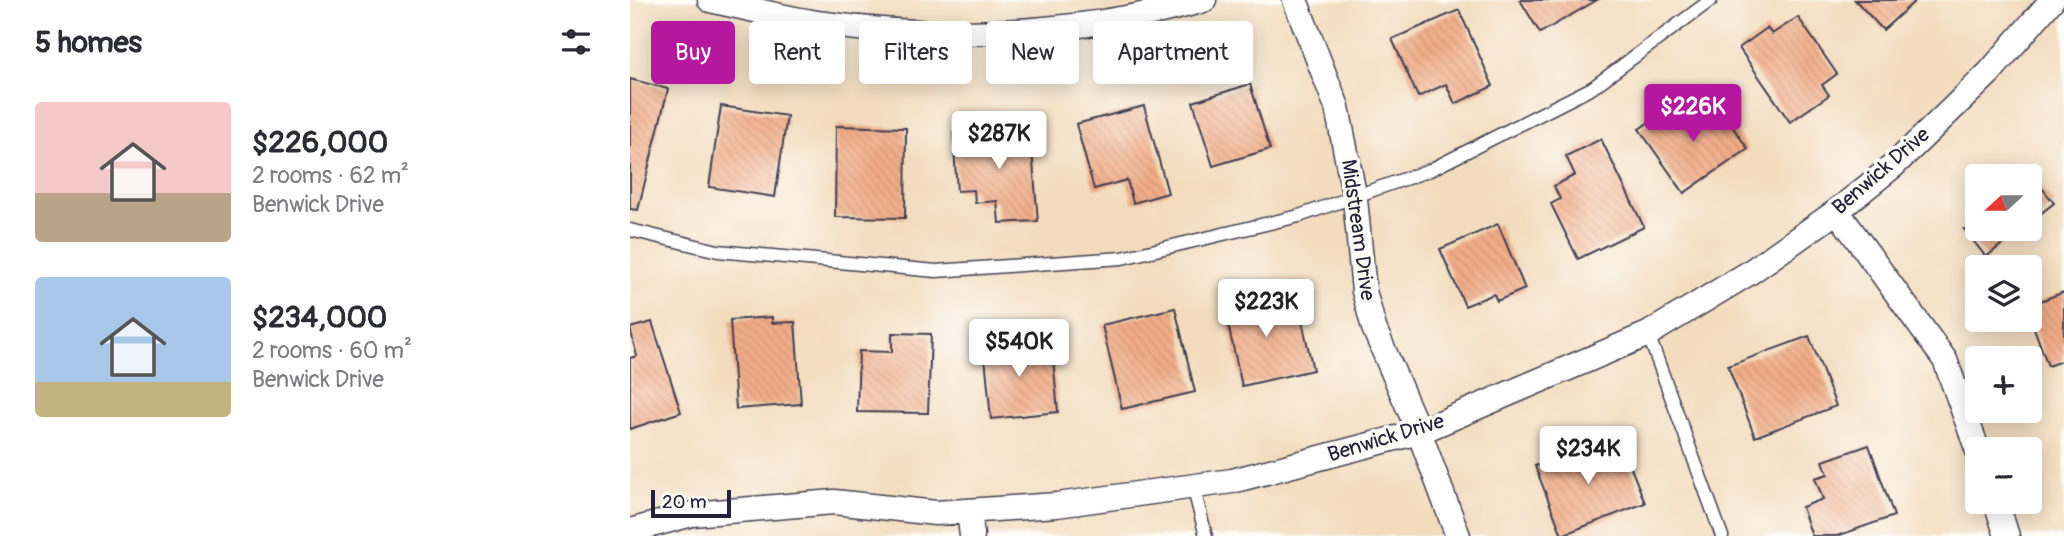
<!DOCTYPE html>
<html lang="en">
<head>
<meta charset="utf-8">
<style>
	:root { --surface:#fff; --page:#f2f2f3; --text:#2b2b33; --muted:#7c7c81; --accent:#b5179e }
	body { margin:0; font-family:Pangolin,sans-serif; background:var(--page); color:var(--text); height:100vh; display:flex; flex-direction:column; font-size:26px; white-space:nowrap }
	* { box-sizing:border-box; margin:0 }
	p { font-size:23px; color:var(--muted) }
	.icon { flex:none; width:38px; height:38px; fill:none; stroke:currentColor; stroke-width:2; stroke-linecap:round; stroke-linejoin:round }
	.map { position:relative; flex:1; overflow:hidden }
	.panel { display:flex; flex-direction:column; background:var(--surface); width:630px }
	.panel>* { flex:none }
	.top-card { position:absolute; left:21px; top:21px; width:665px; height:63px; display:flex; gap:14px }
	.needle { width:46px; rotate:249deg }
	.fabs { position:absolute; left:1335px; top:164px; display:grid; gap:14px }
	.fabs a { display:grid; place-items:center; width:77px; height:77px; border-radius:7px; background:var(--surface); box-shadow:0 4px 18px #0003; font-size:35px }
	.scale { position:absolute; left:21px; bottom:18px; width:80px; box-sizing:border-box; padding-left:7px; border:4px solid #22223b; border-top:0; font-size:19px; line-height:24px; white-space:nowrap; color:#22223b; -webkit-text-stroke:5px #fdfcf7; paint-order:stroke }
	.price { position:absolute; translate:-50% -60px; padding:0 16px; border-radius:7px; background:#fff; color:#222; font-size:23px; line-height:46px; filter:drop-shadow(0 2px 4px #0008) }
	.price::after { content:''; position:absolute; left:50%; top:42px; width:21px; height:16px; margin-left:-10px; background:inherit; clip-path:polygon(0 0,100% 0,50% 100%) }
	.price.selected { background:var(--accent); color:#fff }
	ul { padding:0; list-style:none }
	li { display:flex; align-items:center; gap:21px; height:175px; padding:0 35px }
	li span { display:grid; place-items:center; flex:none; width:196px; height:140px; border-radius:7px; color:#555 }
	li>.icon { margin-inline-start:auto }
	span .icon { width:84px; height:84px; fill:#fffc; stroke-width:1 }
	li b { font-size:30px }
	h2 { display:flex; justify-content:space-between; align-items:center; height:84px; padding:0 35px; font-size:30px }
	.chip { padding:0 24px; border-radius:7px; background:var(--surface); box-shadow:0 4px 18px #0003; font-size:24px; line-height:63px }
	.chip.selected { background:var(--accent); color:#fff }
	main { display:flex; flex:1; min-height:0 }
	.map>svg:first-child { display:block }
	.building { fill:url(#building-back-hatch) }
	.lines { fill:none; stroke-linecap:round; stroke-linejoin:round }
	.lane-casing { stroke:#413e4f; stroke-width:15 }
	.street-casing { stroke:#413e4f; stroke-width:27 }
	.lane { stroke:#fff; stroke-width:12 }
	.street { stroke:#fff; stroke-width:24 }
	.labels { text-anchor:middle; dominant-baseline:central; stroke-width:7; stroke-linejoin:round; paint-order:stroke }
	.street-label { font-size:21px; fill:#22223b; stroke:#fdfcf7 }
</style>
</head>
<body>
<main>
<section class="panel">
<h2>5 homes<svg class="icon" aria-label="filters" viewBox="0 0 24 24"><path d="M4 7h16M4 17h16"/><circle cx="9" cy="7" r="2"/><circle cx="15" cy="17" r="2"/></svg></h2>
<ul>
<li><span style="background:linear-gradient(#f6c9c9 65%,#b9a48a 0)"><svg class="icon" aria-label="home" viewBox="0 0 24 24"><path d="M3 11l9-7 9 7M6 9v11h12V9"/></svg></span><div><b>$226,000</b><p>2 rooms · 62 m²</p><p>Benwick Drive</p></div></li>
<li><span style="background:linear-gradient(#a9c7e8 75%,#c2b280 0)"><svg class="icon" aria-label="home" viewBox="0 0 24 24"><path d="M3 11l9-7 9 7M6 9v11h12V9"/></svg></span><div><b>$234,000</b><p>2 rooms · 60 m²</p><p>Benwick Drive</p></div></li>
</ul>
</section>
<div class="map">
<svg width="1434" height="536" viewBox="0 0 1434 536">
	<defs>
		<pattern id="building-back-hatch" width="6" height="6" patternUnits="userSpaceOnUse" patternTransform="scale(1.75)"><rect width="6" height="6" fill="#f1ac87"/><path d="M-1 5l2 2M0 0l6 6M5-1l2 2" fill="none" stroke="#ce9475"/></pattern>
	</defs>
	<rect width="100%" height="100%" fill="#fdfcf7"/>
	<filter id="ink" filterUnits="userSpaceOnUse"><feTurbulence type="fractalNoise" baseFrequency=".0143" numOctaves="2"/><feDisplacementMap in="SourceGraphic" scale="14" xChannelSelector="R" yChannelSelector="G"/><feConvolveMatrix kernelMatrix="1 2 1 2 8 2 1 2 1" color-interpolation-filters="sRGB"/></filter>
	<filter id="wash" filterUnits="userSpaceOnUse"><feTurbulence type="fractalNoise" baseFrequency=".00686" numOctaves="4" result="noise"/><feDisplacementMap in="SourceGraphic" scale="28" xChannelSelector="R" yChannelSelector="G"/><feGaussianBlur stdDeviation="1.57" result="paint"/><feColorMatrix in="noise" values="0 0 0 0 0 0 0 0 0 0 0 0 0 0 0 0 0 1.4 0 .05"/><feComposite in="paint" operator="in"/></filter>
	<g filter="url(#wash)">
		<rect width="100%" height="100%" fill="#f3dcbe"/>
		<g id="blocks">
			<!-- building -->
			<path class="building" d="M890,0H967L910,33Z
				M1225,0H1286L1253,30Z
				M829,10L863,86L825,104L816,84L788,97L762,39Z
				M1168,17L1207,74L1192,85L1199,95L1160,122L1109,48L1137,28L1142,34Z
				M0,79L38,89L8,210L0,209Z
				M620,84L640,149L583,166L563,102Z
				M1085,102L1118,149L1054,193L1009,129L1044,105L1056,122Z
				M91,106L157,116L145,197L79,187Z
				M514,106L538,193L503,203L497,180L464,189L446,124Z
				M206,126L276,128L275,218L205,217Z
				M400,127L408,221L369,223L367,201L345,203L344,190L327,191L323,133Z
				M971,139L1014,227L948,259L921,204L930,199L924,186L945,175L936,156Z
				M1400,173L1424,203L1400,222Z
				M868,224L895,289L867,301L864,294L835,306L810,249Z
				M1334,229H1391L1356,257Z
				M630,289L635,311L668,303L683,370L612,386L592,298Z
				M1434,292V360L1418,366L1400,317V305Z
				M545,308L565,392L492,409L472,325Z
				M142,317V323L165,322L171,404L106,409L100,320Z
				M22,322L51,412L0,429V358L7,356L0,328Z
				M262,333L301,334L298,413L227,412L229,351L262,352Z
				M382,333L384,352L422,348L428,412L361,419L353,336Z
				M1179,336L1206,406L1125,437L1098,366Z
				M977,438L988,467L999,463L1015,503L932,535L905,466Z
				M1239,445L1264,516L1207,536H1182L1172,507L1193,499L1185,478L1198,474L1193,461Z"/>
		</g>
	</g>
	<g filter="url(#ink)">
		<use href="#blocks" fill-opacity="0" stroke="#413e4f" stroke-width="2"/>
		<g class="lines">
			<!-- lane casing -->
			<g class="lane-casing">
				<path id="lane" d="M0,230L88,251L306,271L492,258L669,216L800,170L962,88L1081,0
					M1018,334L1092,536
					M563,486L576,536"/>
			</g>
			<!-- street casing -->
			<g class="street-casing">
				<path id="street" d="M80,0C118,8 156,19 195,24C317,41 455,34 574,0
					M665,0L707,107L725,199L734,291L744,328L789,432L828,536
					M1207,211L1315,360L1348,451
					M1366,502L1377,536
					M339,511L342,536
					M0,531L62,514L204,502L306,513L427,505L602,481L789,432L1018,334L1119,273L1207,211L1263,166L1359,73L1422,0"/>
			</g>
			<!-- lane -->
			<use href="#lane" class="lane"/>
			<!-- street -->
			<use href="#street" class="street"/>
		</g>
	</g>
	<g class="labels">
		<!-- street labels -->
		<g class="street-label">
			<text transform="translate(1251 171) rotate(-41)">Benwick Drive</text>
			<text transform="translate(728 230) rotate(82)">Midstream Drive</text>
			<text transform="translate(756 438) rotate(-17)">Benwick Drive</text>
		</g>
	</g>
</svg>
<div class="fabs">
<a><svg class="needle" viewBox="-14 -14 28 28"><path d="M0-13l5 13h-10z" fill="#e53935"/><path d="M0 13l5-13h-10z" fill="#7c7c81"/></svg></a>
<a><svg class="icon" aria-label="layers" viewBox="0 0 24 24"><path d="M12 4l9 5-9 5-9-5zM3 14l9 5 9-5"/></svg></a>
<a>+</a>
<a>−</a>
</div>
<div class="scale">20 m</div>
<b class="price selected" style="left:1063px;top:144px">$226K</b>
<b class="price" style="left:369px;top:171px">$287K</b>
<b class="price" style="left:636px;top:339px">$223K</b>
<b class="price" style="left:389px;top:379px">$540K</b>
<b class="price" style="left:958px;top:486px">$234K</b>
<div class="top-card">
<a class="chip selected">Buy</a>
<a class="chip">Rent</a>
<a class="chip">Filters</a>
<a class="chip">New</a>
<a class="chip">Apartment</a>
</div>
</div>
</main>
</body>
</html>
